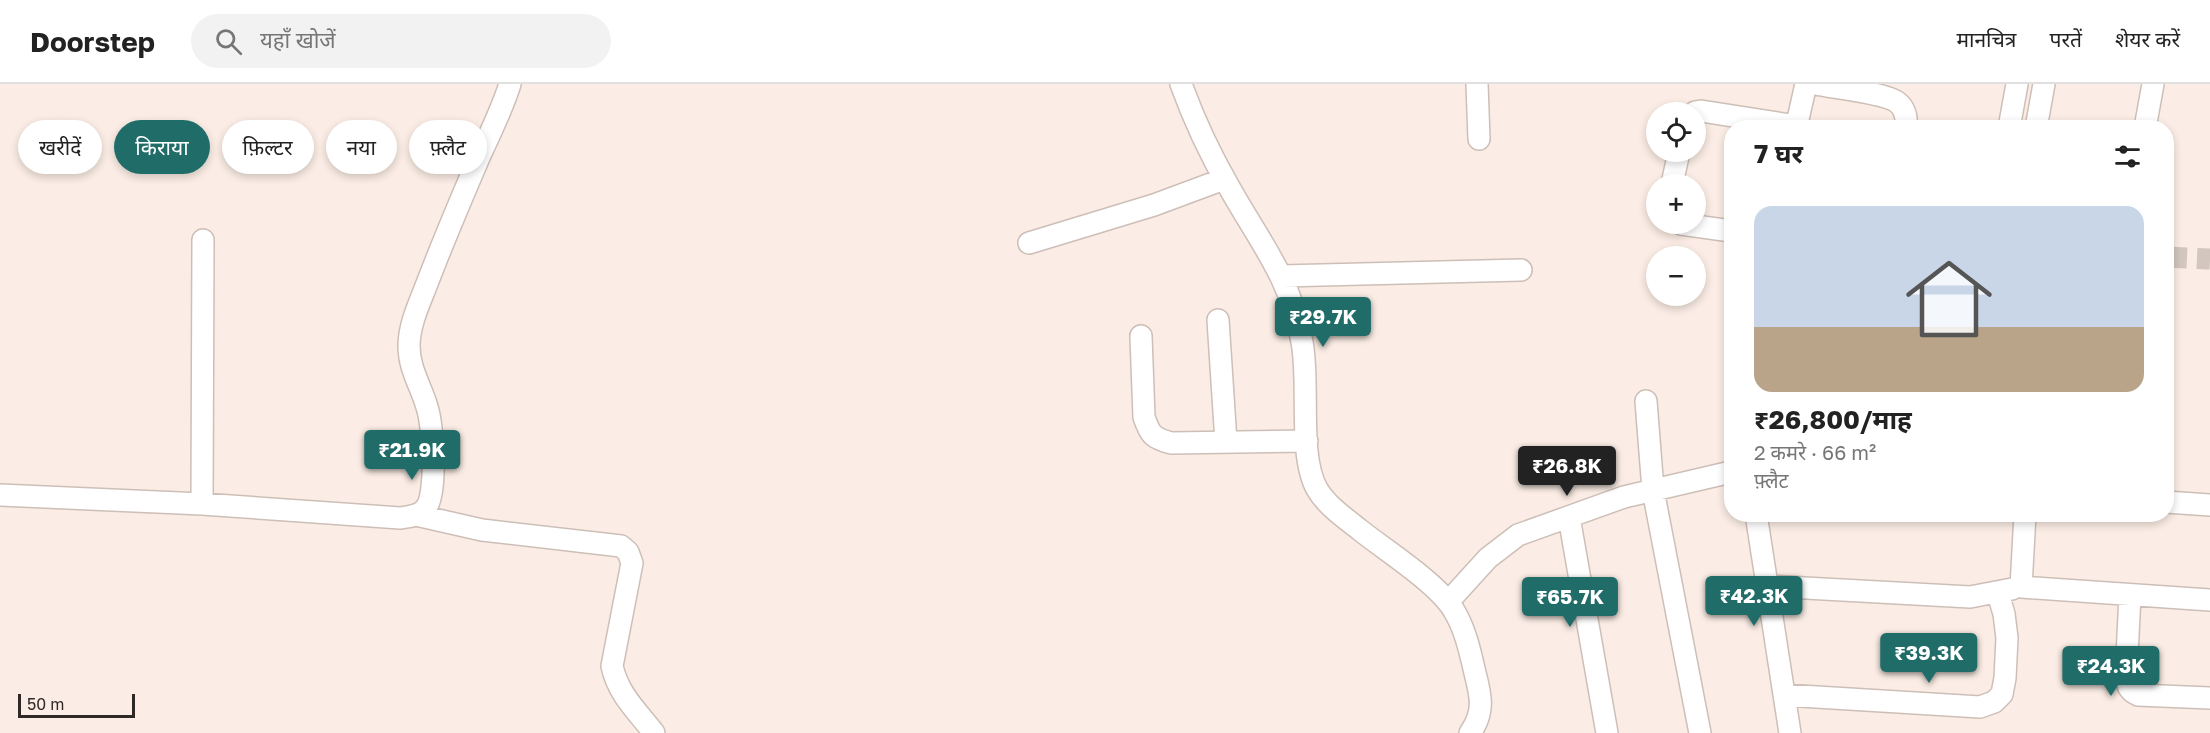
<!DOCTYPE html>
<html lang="hi">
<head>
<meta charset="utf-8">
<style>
	:root { --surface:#fff; --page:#f2f2f2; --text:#222; --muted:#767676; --line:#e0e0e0; --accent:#206c69 }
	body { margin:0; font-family:"Golos Text","Noto Sans Devanagari",sans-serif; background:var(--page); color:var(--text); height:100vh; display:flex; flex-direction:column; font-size:22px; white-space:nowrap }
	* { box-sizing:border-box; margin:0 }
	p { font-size:20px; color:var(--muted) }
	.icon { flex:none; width:33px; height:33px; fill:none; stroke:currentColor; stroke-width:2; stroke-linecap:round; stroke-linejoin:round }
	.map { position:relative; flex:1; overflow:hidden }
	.side { position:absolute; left:1724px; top:36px; width:450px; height:402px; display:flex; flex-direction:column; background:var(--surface); border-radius:24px; box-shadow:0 3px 9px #0003 }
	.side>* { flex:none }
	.banner { position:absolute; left:18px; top:36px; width:570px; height:54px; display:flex; gap:12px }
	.tools { position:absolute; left:1646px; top:18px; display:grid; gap:12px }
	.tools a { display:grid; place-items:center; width:60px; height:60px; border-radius:50%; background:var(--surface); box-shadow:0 3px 9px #0003; font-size:30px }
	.scale { position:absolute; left:18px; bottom:15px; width:117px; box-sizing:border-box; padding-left:6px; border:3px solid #2e2926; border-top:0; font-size:16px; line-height:21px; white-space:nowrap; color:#2e2926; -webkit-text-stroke:4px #fbede5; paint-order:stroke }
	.price { position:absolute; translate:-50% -51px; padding:0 14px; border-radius:6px; background:var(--accent); color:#fff; font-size:20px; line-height:39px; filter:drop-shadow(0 2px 3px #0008) }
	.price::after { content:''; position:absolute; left:50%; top:36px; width:18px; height:14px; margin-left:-9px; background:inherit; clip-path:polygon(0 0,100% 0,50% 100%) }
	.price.active { background:#222; color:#fff }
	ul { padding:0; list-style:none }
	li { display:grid; align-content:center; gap:12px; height:318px; padding:0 30px }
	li+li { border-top:2px solid var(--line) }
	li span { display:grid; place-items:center; height:186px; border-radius:18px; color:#555 }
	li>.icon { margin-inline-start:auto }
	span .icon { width:108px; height:108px; fill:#fffc; stroke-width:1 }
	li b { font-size:26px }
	h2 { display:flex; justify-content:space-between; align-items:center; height:72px; padding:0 30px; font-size:26px }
	.tag { padding:0 21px; border-radius:27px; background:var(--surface); box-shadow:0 3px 9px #0003; font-size:21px; line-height:54px }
	.tag.active { background:var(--accent); color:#fff }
	header { display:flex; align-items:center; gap:36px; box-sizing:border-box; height:84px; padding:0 30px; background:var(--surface); border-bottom:2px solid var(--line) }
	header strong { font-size:28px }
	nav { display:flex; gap:33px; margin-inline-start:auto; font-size:21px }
	.search { width:420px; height:54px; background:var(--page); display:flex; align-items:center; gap:15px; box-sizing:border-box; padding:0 21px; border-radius:33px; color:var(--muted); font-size:22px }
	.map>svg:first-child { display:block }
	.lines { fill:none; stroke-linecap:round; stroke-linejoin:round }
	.minor-tunnel { stroke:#d2c6bf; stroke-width:21; stroke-dasharray:21 10; stroke-linecap:butt }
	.minor-casing { stroke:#cdbfb7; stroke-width:24 }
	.minor { stroke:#fff; stroke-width:21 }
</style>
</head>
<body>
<header>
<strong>Doorstep</strong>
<div class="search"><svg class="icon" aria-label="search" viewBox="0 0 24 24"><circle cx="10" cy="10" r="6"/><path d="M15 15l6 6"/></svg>यहाँ खोजें</div>
<nav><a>मानचित्र</a><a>परतें</a><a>शेयर करें</a></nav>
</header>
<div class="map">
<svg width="2210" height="649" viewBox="0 0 2210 649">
	<rect width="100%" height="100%" fill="#fbede5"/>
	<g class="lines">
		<!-- minor-tunnel -->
		<path class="minor-tunnel" d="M2166,173L2210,175"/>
		<!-- minor casing -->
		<g class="minor-casing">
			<path id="minor" d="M1181,0C1194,36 1210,70 1229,103C1259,157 1291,194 1302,258C1310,299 1298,372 1317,405C1327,422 1345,434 1360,446C1385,466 1437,499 1453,525C1465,544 1470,567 1475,589C1481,612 1485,628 1470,649
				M1477,0L1479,55
				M1814,0C1832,3 1885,9 1897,18C1905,24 1907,34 1906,44
				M1695,28L1701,27L1796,42
				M1796,44L1806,0
				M2009,44L2017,0
				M2036,44L2044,0
				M2145,44L2153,0
				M1672,100L1679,68
				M1681,140L1731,147
				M1029,159L1154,121L1224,95
				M1282,192L1521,186
				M1218,236L1226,358
				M1141,252L1144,333C1150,351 1153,354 1171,359L1307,357
				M1646,317L1653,406L1700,649
				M0,411L202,420L400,434C408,433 419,432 425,425C438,412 433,340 427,323C421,302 409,285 409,262C409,240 420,218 428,197C444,155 462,113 480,71C491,48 502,25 510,0
				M2166,418L2210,421
				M202,420L203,156
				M1756,430L1790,649
				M2025,430L2021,503L2210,516
				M416,431L482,446L621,462L628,468L632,479L612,582C618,610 637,627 654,649
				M1569,433L1607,649
				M1767,502L1970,513L2012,505
				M2130,511L2126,592C2127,602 2129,607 2138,611L2210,614
				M1448,518L1488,474L1518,451L1624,413L1731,388
				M1784,611L1980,623L1994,618L2002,610L2005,594L2007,554L2004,530L1998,509"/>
		</g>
		<!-- minor -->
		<use href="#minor" class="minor"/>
	</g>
</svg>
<div class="tools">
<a><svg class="icon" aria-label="locate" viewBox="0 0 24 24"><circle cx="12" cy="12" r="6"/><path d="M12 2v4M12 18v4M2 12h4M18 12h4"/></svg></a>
<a>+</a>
<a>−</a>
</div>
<div class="scale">50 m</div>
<b class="price" style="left:1323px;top:264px">₹29.7K</b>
<b class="price" style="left:412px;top:397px">₹21.9K</b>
<b class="price active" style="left:1567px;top:413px">₹26.8K</b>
<b class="price" style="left:1754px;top:543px">₹42.3K</b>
<b class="price" style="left:1570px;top:544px">₹65.7K</b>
<b class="price" style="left:1929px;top:600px">₹39.3K</b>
<b class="price" style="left:2111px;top:613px">₹24.3K</b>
<div class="banner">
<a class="tag">खरीदें</a>
<a class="tag active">किराया</a>
<a class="tag">फ़िल्टर</a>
<a class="tag">नया</a>
<a class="tag">फ़्लैट</a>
</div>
<section class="side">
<h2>7 घर<svg class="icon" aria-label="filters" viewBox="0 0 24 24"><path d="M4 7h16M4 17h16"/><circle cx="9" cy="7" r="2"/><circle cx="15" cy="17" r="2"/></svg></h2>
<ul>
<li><span style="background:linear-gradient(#c9d6e8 65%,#b9a48a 0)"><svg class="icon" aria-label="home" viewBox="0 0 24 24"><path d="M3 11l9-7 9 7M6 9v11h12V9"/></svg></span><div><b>₹26,800/माह</b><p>2 कमरे · 66 m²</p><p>फ़्लैट</p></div></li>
</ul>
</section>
</div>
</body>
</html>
